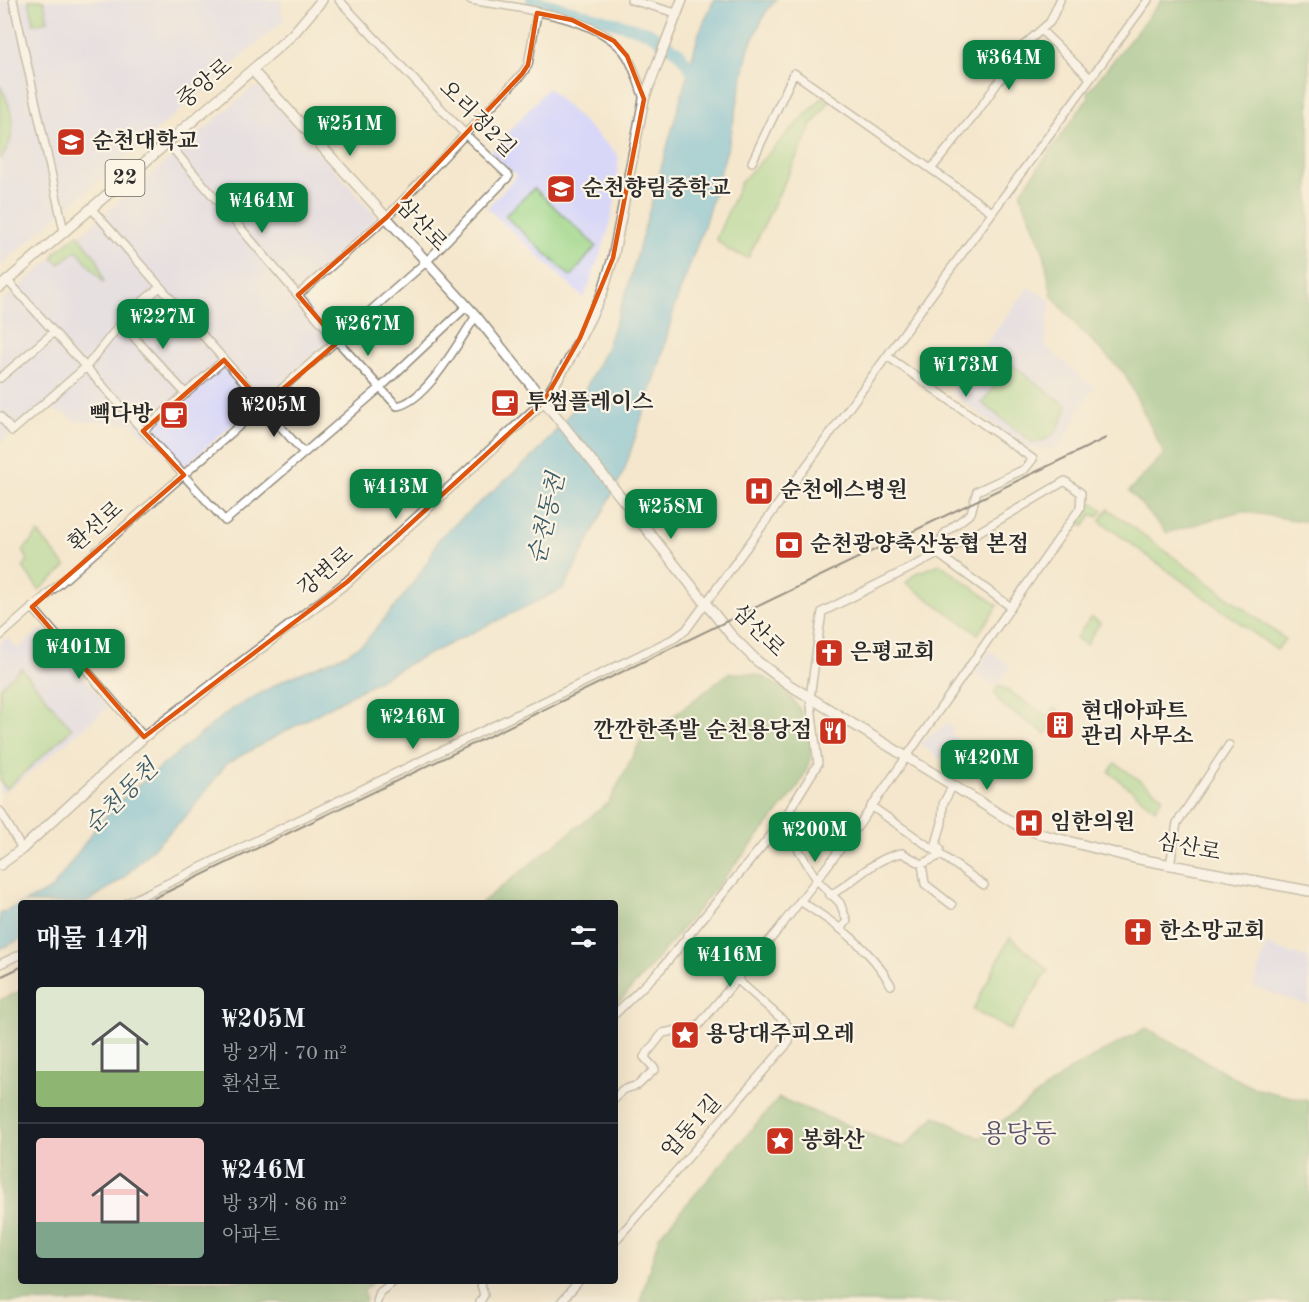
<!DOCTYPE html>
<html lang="ko">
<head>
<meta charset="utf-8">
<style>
	:root { --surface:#171b24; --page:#20242c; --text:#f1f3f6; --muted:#9ea1a6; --line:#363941; --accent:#0b8043 }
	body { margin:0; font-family:"Old Standard TT","Noto Serif KR",serif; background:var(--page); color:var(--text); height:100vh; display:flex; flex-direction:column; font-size:22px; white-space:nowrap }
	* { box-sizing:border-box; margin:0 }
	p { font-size:20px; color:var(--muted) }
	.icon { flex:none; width:33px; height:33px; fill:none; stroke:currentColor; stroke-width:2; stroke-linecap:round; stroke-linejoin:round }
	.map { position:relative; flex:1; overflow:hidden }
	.side { position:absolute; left:18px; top:900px; width:600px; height:384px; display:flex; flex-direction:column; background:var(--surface); border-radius:6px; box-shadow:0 6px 24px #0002 }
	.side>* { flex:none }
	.price { position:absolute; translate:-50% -51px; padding:0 14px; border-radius:12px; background:var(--accent); color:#fff; font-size:20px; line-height:39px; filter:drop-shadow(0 2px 3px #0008) }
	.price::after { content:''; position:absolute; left:50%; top:36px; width:18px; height:14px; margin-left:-9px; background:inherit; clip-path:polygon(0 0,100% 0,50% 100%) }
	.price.selected { background:#222; color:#fff }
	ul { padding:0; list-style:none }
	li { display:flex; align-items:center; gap:18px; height:150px; padding:0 18px }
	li+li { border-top:2px solid var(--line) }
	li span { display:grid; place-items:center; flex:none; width:168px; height:120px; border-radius:6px; color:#555 }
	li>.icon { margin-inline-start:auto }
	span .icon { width:72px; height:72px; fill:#fffc; stroke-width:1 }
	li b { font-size:26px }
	h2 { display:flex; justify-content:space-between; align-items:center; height:72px; padding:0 18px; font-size:26px }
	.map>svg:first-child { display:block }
	.built { fill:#d8d7f8 }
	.green { fill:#9dd689; stroke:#64805a; stroke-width:1.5 }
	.forest { fill:#7eb775; stroke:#547150; stroke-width:1.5 }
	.water { fill:#5bb8d9; stroke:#437282; stroke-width:1.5 }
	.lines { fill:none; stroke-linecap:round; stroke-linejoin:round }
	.river { stroke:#5bb8d9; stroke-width:12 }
	.minor-casing { stroke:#90897c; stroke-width:10 }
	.major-casing { stroke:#90897c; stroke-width:12 }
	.minor { stroke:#fff; stroke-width:7 }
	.major { stroke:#fff; stroke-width:9 }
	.rail { stroke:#2b2b2b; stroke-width:2 }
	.marked { fill:none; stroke:#df570e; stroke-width:4.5; stroke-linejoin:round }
	.labels { text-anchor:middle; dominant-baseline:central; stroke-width:4.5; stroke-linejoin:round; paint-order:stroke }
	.shield { fill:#fcf5e5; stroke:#6a6863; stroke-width:1.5 }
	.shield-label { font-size:21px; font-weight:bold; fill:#2b2b2b }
	.street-label { font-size:22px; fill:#2b2b2b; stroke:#fcf5e5 }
	.poi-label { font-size:22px; font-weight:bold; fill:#2b2b2b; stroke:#fcf5e5; text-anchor:start }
	.water-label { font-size:24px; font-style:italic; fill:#3c5c68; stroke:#fcf5e5 }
	.quarter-label { font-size:26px; fill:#57526b; stroke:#fcf5e5 }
</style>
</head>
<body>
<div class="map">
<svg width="1309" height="1302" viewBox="0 0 1309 1302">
	<rect width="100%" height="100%" fill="#fcf5e5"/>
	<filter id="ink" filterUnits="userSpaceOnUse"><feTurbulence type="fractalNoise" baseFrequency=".0167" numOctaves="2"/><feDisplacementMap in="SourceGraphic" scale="12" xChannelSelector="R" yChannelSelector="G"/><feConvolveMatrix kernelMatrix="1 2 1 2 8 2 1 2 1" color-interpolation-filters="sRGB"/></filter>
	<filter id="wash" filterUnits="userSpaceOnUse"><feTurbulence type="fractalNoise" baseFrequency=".008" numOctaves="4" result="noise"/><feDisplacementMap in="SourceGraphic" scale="24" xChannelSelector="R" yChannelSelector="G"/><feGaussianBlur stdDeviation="1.35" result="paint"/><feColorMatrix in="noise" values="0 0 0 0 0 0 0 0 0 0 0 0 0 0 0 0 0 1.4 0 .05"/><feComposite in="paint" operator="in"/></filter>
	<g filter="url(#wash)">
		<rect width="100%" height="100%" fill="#f4e7cd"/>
		<!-- built -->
		<path class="built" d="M0,0H282L281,14L285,19L0,266Z
			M253,88H262L381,222L298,295L334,338L178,471L147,435L144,437L132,423L74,421L68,415L44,407L0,443V303Z
			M548,88L619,156L615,201L607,235L584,298L487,208L517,176L490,153Z
			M1029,287L1050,300L1045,346L1094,388L1077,411L1073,426L1058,449L1026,448L950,392Z
			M42,628L105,702L107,708L30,773L11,788L0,793V644L7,637L18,649Z
			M990,651L1011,666L995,687L975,673Z
			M947,723L953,729L950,732L960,743L941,759L920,744Z
			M1266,945L1309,959V1005L1254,987Z"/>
		<!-- green -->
		<path class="green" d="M29,0H44L48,21L34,24Z
			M0,86C14,110 19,136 0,159Z
			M823,97L830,101L811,127L748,258L728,250L716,239L741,182Z
			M534,188L596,246L571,277L505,216Z
			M78,234L98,260L104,283L77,250L59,264L53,258L54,254Z
			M1011,364L1067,406C1061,426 1056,440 1033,443L982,403Z
			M1092,502L1103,510L1098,517L1092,514L1084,526L1078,522Z
			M1108,509L1285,639L1277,650L1100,521Z
			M38,533L66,567L39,590L23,567L28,560L23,551Z
			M940,564L998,606L978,634L906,583L916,573Z
			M1091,617L1100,623L1086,645L1076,638Z
			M21,668L72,729L6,789L0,780V687Z
			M999,685L1048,717L1054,708L1060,712L1046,734L1001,704L994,693Z
			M1115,763L1163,797L1155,809L1109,772Z
			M1010,937L1048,970L1010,1030L973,1010Z"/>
		<!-- forest -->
		<path class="forest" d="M1162,0H1309V522L1240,511L1167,533L1129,491L1164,454L1125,374L1077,326L1052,296L1043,250L1020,193L1089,97L1088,92Z
			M729,673C737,674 749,672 757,675C787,685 813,718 811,750C810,767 803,780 794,793L648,970L615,1006V903H481L609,802L640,742Z
			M21,991V1281H374L364,1290L366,1302H0V1000Z
			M1146,1028L1253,1088L1309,1101V1302H640L659,1236L779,1098L903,1148L935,1116L980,1138L1070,1070Z"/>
		<!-- water -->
		<path class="water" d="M714,0H776L766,12L749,47L729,143L704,226L675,305L660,363L624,471L564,588L406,665L226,764L190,812L121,880L86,903H23L52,889L95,829L118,802L229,711L284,680L347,654L365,642L406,593L429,560L439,538L538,452L577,405L606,349L628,287L699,33Z
			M21,904V939L0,949V914Z"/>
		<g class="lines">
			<!-- river -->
			<path class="river" d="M532,0L648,32L678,52L699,80"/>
		</g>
	</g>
	<g filter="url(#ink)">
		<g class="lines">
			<!-- minor casing -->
			<g class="minor-casing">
				<path id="minor" d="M13,0L64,231
					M471,0C515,8 601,15 627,56C635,69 639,85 644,99
					M631,0L676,13
					M1042,31L1090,78
					M167,142L338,342L397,406C427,401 459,341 476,316
					M752,162L794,73L992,212
					M932,168L978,111L1024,45L1050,22L1060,0
					M91,208L264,405
					M8,281L225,521L380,388L467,306
					M298,295L387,217L522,74L528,65L537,13
					M121,323L186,394
					M887,356L1033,459L1025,469L977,491L971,513L946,532L936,548L938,554L1011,607
					M0,378L54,332
					M262,406L304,453
					M0,416L12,431L86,367L130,312L160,287
					M143,431L224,360
					M32,607L144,737
					M0,636L427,261L509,176L465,134L339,0
					M871,806L984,885
					M0,811L22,849
					M782,822L817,880L840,903L847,921L841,929
					M1170,865L1177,823L1229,745
					M830,895C856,881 872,859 902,853L922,864
					M800,901C836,924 870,947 891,985
					M127,903L675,638L686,630L1148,0
					M952,905L925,884L922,864L939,856L940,849L936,844L942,823L943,804L953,785
					M0,964L21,954
					M615,1014L661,969L782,822L818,764L810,697L822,612L960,543L1065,481L1081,493L1080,508L861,822L778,930L698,1026L663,1033L644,1057L655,1069L638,1085L622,1090L615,1099
					M615,1241L789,1042V1028L785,1022L687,935
					M480,1281L484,1295L480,1302
					M377,1302L380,1292L395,1281
					M561,1302L579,1281"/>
			</g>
			<!-- major casing -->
			<g class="major-casing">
				<path id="major" d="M252,70L476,316L731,635L757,661L788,684L1017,825L1040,834L1134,858L1309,891
					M0,287L268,56L293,34L322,0
					M0,865L22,849L144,737L347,582L544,401L568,362L602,294L613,258L644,99L682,0"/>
			</g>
			<!-- minor -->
			<use href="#minor" class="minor"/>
			<!-- major -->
			<use href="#major" class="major"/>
			<!-- rail -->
			<path class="rail" d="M144,903L1106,438
				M0,977L21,967"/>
		</g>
	</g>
	<!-- marked area -->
	<path d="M0 0H1309V1302H0ZM537,13L572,20L614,41L627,56L644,99L613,258L580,338L544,401L529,415L347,582L144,737L32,607L184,475L143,431L224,360L264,405L338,342L298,295L387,217L522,74L528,65Z" fill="#f4e7cd" fill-opacity=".55" fill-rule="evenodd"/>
	<path class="marked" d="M537,13L572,20L614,41L627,56L644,99L613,258L580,338L544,401L529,415L347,582L144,737L32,607L184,475L143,431L224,360L264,405L338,342L298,295L387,217L522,74L528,65Z"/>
	<!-- icons -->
	<defs>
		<g id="university-square" transform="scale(1.5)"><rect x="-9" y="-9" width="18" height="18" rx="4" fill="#c8321e" stroke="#fcf5e5"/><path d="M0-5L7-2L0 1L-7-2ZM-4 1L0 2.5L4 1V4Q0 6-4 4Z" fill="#fff"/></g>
		<g id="school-square" transform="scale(1.5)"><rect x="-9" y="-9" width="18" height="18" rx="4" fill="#c8321e" stroke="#fcf5e5"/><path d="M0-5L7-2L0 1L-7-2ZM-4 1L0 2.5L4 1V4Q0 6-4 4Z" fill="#fff"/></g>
		<g id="cafe-square" transform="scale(1.5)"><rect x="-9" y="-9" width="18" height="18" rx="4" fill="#c8321e" stroke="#fcf5e5"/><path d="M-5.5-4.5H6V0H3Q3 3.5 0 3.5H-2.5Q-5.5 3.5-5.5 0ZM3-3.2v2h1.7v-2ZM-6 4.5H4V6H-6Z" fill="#fff"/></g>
		<g id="hospital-square" transform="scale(1.5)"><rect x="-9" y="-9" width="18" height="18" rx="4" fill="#c8321e" stroke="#fcf5e5"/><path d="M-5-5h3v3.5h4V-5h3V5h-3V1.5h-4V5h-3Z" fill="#fff"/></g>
		<g id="bank-square" transform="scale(1.5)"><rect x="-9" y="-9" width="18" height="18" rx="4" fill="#c8321e" stroke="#fcf5e5"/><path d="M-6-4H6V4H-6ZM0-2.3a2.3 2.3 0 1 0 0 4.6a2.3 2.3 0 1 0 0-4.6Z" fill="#fff"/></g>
		<g id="church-square" transform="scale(1.5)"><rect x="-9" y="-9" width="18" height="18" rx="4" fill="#c8321e" stroke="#fcf5e5"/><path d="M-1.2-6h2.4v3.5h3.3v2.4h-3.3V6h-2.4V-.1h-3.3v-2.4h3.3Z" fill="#fff"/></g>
		<g id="building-square" transform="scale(1.5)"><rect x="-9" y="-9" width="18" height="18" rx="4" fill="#c8321e" stroke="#fcf5e5"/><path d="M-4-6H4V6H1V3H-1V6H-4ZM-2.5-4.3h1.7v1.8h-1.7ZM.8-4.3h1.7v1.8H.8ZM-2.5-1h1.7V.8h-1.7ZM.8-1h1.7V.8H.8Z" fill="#fff"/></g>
		<g id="restaurant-square" transform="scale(1.5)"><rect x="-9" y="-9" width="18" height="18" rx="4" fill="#c8321e" stroke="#fcf5e5"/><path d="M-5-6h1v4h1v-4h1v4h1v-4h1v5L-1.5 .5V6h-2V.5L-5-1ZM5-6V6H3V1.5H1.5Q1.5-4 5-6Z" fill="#fff"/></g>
		<g id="sight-square" transform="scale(1.5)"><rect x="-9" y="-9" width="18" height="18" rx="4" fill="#c8321e" stroke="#fcf5e5"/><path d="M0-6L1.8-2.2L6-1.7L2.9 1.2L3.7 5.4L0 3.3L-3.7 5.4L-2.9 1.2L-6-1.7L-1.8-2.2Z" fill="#fff"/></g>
	</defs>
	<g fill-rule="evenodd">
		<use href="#university-square" x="71" y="142"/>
		<use href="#school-square" x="561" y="189"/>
		<use href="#cafe-square" x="505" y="403"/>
		<use href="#cafe-square" x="174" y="415"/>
		<use href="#hospital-square" x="759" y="491"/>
		<use href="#bank-square" x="789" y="545"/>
		<use href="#church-square" x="829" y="653"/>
		<use href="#building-square" x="1060" y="725"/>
		<use href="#restaurant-square" x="833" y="731"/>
		<use href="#hospital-square" x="1029" y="823"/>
		<use href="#church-square" x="1138" y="932"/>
		<use href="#sight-square" x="685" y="1035"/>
		<use href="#sight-square" x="780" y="1141"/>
	</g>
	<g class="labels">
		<!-- shield labels -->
		<rect class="shield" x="105.5" y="160" width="39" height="36" rx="4.5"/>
		<g class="shield-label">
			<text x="125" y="178">22</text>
		</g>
		<!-- street labels -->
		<g class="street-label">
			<text transform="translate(205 84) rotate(-40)">중앙로</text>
			<text transform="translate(477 119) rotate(45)">오리정2길</text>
			<text transform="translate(421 225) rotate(47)">삼산로</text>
			<text transform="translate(96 527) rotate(-41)">환선로</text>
			<text transform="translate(326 572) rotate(-40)">강변로</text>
			<text transform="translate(758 631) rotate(45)">삼산로</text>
			<text transform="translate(1189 848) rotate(11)">삼산로</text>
			<text transform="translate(692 1127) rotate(-48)">업동1길</text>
		</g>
		<!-- poi labels -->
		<g class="poi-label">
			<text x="92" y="142">순천대학교</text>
			<text x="582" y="189">순천향림중학교</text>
			<text x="526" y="403">투썸플레이스</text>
			<text x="153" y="415" text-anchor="end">빽다방</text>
			<text x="780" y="491">순천에스병원</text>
			<text x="810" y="545">순천광양축산농협 본점</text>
			<text x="850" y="653">은평교회</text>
			<text x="1081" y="712">현대아파트<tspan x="1081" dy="25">관리 사무소</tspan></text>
			<text x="812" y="731" text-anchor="end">깐깐한족발 순천용당점</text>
			<text x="1050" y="823">임한의원</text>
			<text x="1159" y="932">한소망교회</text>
			<text x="706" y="1035">용당대주피오레</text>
			<text x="801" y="1141">봉화산</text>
		</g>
		<!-- water labels -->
		<g class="water-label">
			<text transform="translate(548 519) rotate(-77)">순천동천</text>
			<text transform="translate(122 798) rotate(-45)">순천동천</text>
		</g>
		<!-- quarter labels -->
		<g class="quarter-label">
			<text x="1019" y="1135">용당동</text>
		</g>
	</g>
</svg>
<b class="price" style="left:1009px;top:91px">₩364M</b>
<b class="price" style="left:350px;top:157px">₩251M</b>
<b class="price" style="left:262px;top:234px">₩464M</b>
<b class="price" style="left:163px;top:350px">₩227M</b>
<b class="price" style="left:368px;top:357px">₩267M</b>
<b class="price" style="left:966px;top:398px">₩173M</b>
<b class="price selected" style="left:274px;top:438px">₩205M</b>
<b class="price" style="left:396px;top:520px">₩413M</b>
<b class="price" style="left:671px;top:540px">₩258M</b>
<b class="price" style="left:79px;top:680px">₩401M</b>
<b class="price" style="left:413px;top:750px">₩246M</b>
<b class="price" style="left:987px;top:791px">₩420M</b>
<b class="price" style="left:815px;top:863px">₩200M</b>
<b class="price" style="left:730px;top:988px">₩416M</b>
<section class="side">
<h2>매물 14개<svg class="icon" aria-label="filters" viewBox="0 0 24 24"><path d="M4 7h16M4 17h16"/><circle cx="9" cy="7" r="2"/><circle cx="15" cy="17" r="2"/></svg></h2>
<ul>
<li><span style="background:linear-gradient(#dfe7d0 70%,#8fb573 0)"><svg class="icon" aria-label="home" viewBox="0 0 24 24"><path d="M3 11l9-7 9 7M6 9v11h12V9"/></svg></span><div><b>₩205M</b><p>방 2개 · 70 m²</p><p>환선로</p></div></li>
<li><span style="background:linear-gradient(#f6c9c9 70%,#7fa58c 0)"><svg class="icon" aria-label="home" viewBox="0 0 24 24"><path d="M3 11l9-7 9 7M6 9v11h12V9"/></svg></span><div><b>₩246M</b><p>방 3개 · 86 m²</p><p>아파트</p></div></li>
</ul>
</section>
</div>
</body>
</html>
